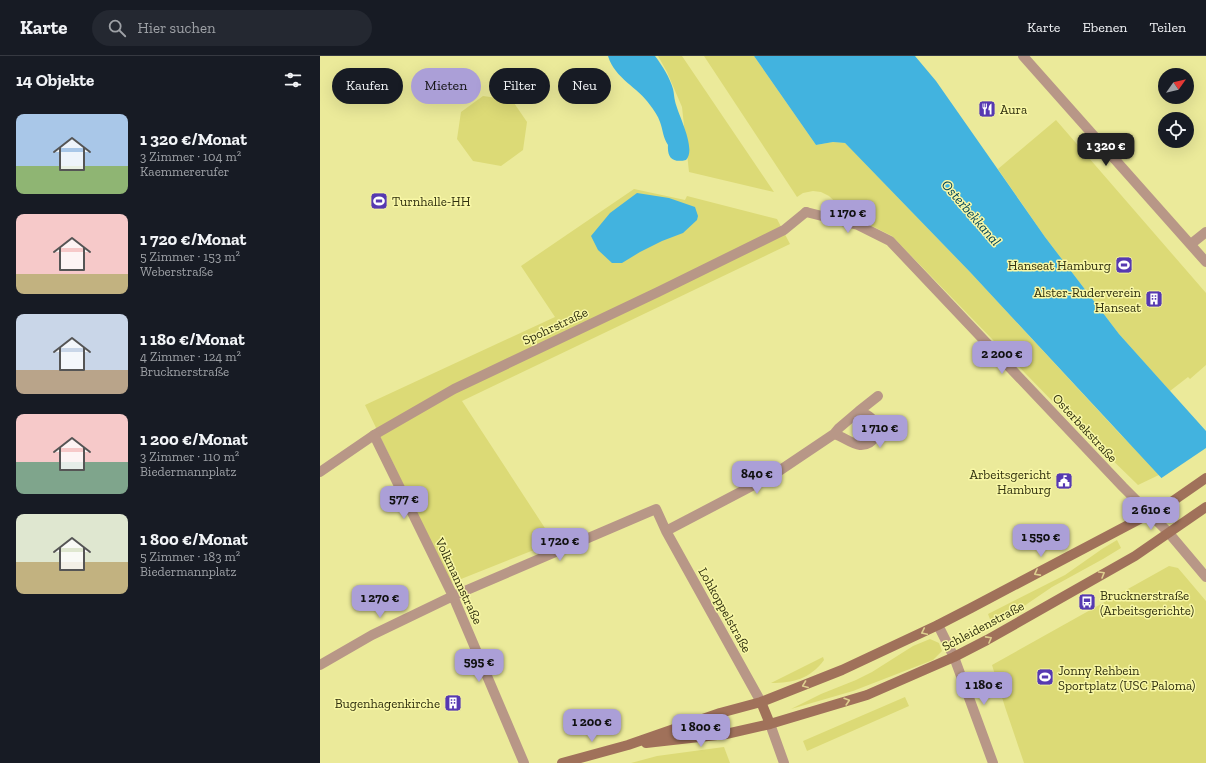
<!DOCTYPE html>
<html lang="de">
<head>
<meta charset="utf-8">
<style>
	:root { --surface:#171b24; --page:#242831; --text:#f1f3f6; --muted:#9ea1a6; --line:#363941; --accent:#ab9fd7 }
	body { margin:0; font-family:"Zilla Slab",serif; background:var(--page); color:var(--text); height:100vh; display:flex; flex-direction:column; font-size:15px; white-space:nowrap }
	* { box-sizing:border-box; margin:0 }
	p { font-size:13px; color:var(--muted) }
	.icon { flex:none; width:22px; height:22px; fill:none; stroke:currentColor; stroke-width:2; stroke-linecap:round; stroke-linejoin:round }
	.map { position:relative; flex:1; overflow:hidden }
	.side { display:flex; flex-direction:column; background:var(--surface); width:320px }
	.side>* { flex:none }
	.hud { position:absolute; left:12px; top:12px; width:380px; height:36px; display:flex; gap:8px }
	.needle { width:26px; rotate:56deg }
	.controls { position:absolute; left:838px; top:12px; display:grid; gap:8px }
	.controls a { display:grid; place-items:center; width:36px; height:36px; border-radius:50%; background:var(--surface); box-shadow:0 4px 16px #0002; font-size:20px }
	.price { position:absolute; translate:-50% -34px; padding:0 9px; border-radius:8px; background:var(--accent); color:#111; font-size:13px; line-height:26px; filter:drop-shadow(0 1px 2px #0008) }
	.price::after { content:''; position:absolute; left:50%; top:24px; width:12px; height:9px; margin-left:-6px; background:inherit; clip-path:polygon(0 0,100% 0,50% 100%) }
	.price.active { background:#222; color:#fff }
	ul { padding:0; list-style:none }
	li { display:flex; align-items:center; gap:12px; height:100px; padding:0 16px }
	li span { display:grid; place-items:center; flex:none; width:112px; height:80px; border-radius:8px; color:#555 }
	li>.icon { margin-inline-start:auto }
	span .icon { width:48px; height:48px; fill:#fffc; stroke-width:1 }
	li b { font-size:17px }
	h2 { display:flex; justify-content:space-between; align-items:center; height:48px; padding:0 16px; font-size:17px }
	.tag { padding:0 14px; border-radius:18px; background:var(--surface); box-shadow:0 4px 16px #0002; font-size:14px; line-height:36px }
	.tag.active { background:var(--accent); color:#111 }
	header { display:flex; align-items:center; gap:24px; box-sizing:border-box; height:56px; padding:0 20px; background:var(--surface); border-bottom:1px solid var(--line) }
	header strong { font-size:19px }
	nav { display:flex; gap:22px; margin-inline-start:auto; font-size:14px }
	.search { width:280px; height:36px; background:var(--page); display:flex; align-items:center; gap:10px; box-sizing:border-box; padding:0 14px; border-radius:22px; color:var(--muted); font-size:15px }
	main { display:flex; flex:1; min-height:0 }
	.map>svg:first-child { display:block }
	.green { fill:#dcda76 }
	.water { fill:#42b3df }
	.pier { fill:#ebea9a }
	.lines { fill:none; stroke-linecap:round; stroke-linejoin:round }
	.pedestrian { stroke:#b89787; stroke-width:10 }
	.minor { stroke:#b89787; stroke-width:10 }
	.secondary { stroke:#a0715a; stroke-width:10 }
	.oneway { stroke:#decf8f }
	.labels { text-anchor:middle; dominant-baseline:central; stroke-width:3; stroke-linejoin:round; paint-order:stroke }
	.poi-label { font-size:13px; fill:#30300e; stroke:#f8f7a6; text-anchor:start }
	.street-label { font-size:13px; fill:#30300e; stroke:#f8f7a6 }
	.water-label { font-size:14px; font-style:italic; fill:#004359; stroke:#f8f7a6 }
</style>
</head>
<body>
<header>
<strong>Karte</strong>
<div class="search"><svg class="icon" aria-label="search" viewBox="0 0 24 24"><circle cx="10" cy="10" r="6"/><path d="M15 15l6 6"/></svg>Hier suchen</div>
<nav><a>Karte</a><a>Ebenen</a><a>Teilen</a></nav>
</header>
<main>
<section class="side">
<h2>14 Objekte<svg class="icon" aria-label="filters" viewBox="0 0 24 24"><path d="M4 7h16M4 17h16"/><circle cx="9" cy="7" r="2"/><circle cx="15" cy="17" r="2"/></svg></h2>
<ul>
<li><span style="background:linear-gradient(#a9c7e8 65%,#8fb573 0)"><svg class="icon" aria-label="home" viewBox="0 0 24 24"><path d="M3 11l9-7 9 7M6 9v11h12V9"/></svg></span><div><b>1 320 €/Monat</b><p>3 Zimmer · 104 m²</p><p>Kaemmererufer</p></div></li>
<li><span style="background:linear-gradient(#f6c9c9 75%,#c2b280 0)"><svg class="icon" aria-label="home" viewBox="0 0 24 24"><path d="M3 11l9-7 9 7M6 9v11h12V9"/></svg></span><div><b>1 720 €/Monat</b><p>5 Zimmer · 153 m²</p><p>Weberstraße</p></div></li>
<li><span style="background:linear-gradient(#c9d6e8 70%,#b9a48a 0)"><svg class="icon" aria-label="home" viewBox="0 0 24 24"><path d="M3 11l9-7 9 7M6 9v11h12V9"/></svg></span><div><b>1 180 €/Monat</b><p>4 Zimmer · 124 m²</p><p>Brucknerstraße</p></div></li>
<li><span style="background:linear-gradient(#f6c9c9 60%,#7fa58c 0)"><svg class="icon" aria-label="home" viewBox="0 0 24 24"><path d="M3 11l9-7 9 7M6 9v11h12V9"/></svg></span><div><b>1 200 €/Monat</b><p>3 Zimmer · 110 m²</p><p>Biedermannplatz</p></div></li>
<li><span style="background:linear-gradient(#dfe7d0 60%,#c2b280 0)"><svg class="icon" aria-label="home" viewBox="0 0 24 24"><path d="M3 11l9-7 9 7M6 9v11h12V9"/></svg></span><div><b>1 800 €/Monat</b><p>5 Zimmer · 183 m²</p><p>Biedermannplatz</p></div></li>
</ul>
</section>
<div class="map">
<svg width="886" height="707" viewBox="0 0 886 707">
	<rect width="100%" height="100%" fill="#ebea9a"/>
	<!-- green -->
	<path class="green" d="M338,0H362L454,136L369,116L362,51L347,16Z
		M384,0H434L496,89L513,86L525,87L650,216L800,378L841,418L818,429L739,352L572,180L528,158L509,140L501,136L493,135L483,137L477,141Z
		M163,40L192,44L207,66L203,94L181,110L153,105L137,83L141,56Z
		M736,64L886,237V309L870,323L868,321L850,335L799,278L725,181L678,113Z
		M314,133L365,144L367,140L457,163L470,188L142,345L234,486L131,527L45,349L235,261L201,210Z
		M797,484L801,492L783,503L732,531L673,571L668,558L745,519L782,493Z
		M849,510L858,512L886,545V707H704L685,651L672,609Z
		M610,583L619,587L622,595L613,604L533,635L471,653L501,638L536,624L552,616L593,590Z
		M503,601L504,604C490,623 473,627 451,627Z
		M585,641L589,650L487,695L483,685Z
		M404,691L410,707H311L337,700Z"/>
	<!-- water -->
	<path class="water" d="M288,0H335C342,9 350,22 353,33C354,37 354,41 355,45C358,59 377,93 366,104C353,107 347,102 348,89C343,82 343,74 340,66C338,60 334,54 330,49C318,31 295,23 288,0Z
		M434,0H595L616,25L725,181L799,278L886,375V470L650,216L525,87L513,86L496,89Z
		M317,137L349,142L375,151L378,160L377,164L363,177L342,185L320,196L302,207H292L278,194L271,180L290,157Z"/>
	<!-- pier -->
	<path class="pier" d="M886,392V472L840,423Z"/>
	<g class="lines">
		<!-- pedestrian -->
		<path class="pedestrian" d="M54,379L134,333L338,236L464,174L486,156"/>
		<!-- minor -->
		<path class="minor" d="M703,0L886,206
			M486,156L538,169L570,185L803,431L848,476L886,521
			M871,188L886,176
			M514,378C524,381 531,388 540,389C555,390 561,373 552,363C549,359 543,357 539,355L558,340
			M0,416L54,379L133,540L204,707
			M346,475L453,419L514,378L519,372L539,355
			M618,569L634,601L673,707
			M0,609L52,579L133,540L336,453L346,475L441,646
			M450,668L464,707"/>
		<!-- secondary -->
		<path class="secondary" d="M441,646L450,668
			M326,687L406,678L450,668L547,639L634,601L667,584L815,500L886,451
			M242,707L308,689L400,657L441,646L522,614L618,569L651,552L850,447L886,422"/>
	</g>
	<!-- one-way arrows -->
	<defs><path id="oneway-chevron" d="M-2-3.5L2.5 0L-2 3.5" fill="none" stroke-width="1.6" stroke-linecap="round" stroke-linejoin="round"/></defs>
	<g class="oneway">
		<use href="#oneway-chevron" transform="translate(717 517) rotate(152)"/>
		<use href="#oneway-chevron" transform="translate(782 518) rotate(-30)"/>
		<use href="#oneway-chevron" transform="translate(604 576) rotate(155)"/>
		<use href="#oneway-chevron" transform="translate(669 583) rotate(-29)"/>
		<use href="#oneway-chevron" transform="translate(485 629) rotate(159)"/>
		<use href="#oneway-chevron" transform="translate(527 645) rotate(-17)"/>
	</g>
	<!-- icons -->
	<defs>
		<g id="restaurant-square" transform="scale(0.9)"><rect x="-9" y="-9" width="18" height="18" rx="4" fill="#5639b1" stroke="#f8f7a6"/><path d="M-5-6h1v4h1v-4h1v4h1v-4h1v5L-1.5 .5V6h-2V.5L-5-1ZM5-6V6H3V1.5H1.5Q1.5-4 5-6Z" fill="#fff"/></g>
		<g id="stadium-square" transform="scale(0.9)"><rect x="-9" y="-9" width="18" height="18" rx="4" fill="#5639b1" stroke="#f8f7a6"/><path d="M0-5a6.5 5 0 1 0 0 10a6.5 5 0 1 0 0-10ZM-3.5-1.8h7v3.6h-7Z" fill="#fff"/></g>
		<g id="building-square" transform="scale(0.9)"><rect x="-9" y="-9" width="18" height="18" rx="4" fill="#5639b1" stroke="#f8f7a6"/><path d="M-4-6H4V6H1V3H-1V6H-4ZM-2.5-4.3h1.7v1.8h-1.7ZM.8-4.3h1.7v1.8H.8ZM-2.5-1h1.7V.8h-1.7ZM.8-1h1.7V.8H.8Z" fill="#fff"/></g>
		<g id="civic-square" transform="scale(0.9)"><rect x="-9" y="-9" width="18" height="18" rx="4" fill="#5639b1" stroke="#f8f7a6"/><path d="M-.6-6.5H3V-4.5H.6V-3L4-1V1h2V6H-6V1h2V-1L-.6-3ZM-1.2 2.5V6h2.4V2.5Z" fill="#fff"/></g>
		<g id="bus-square" transform="scale(0.9)"><rect x="-9" y="-9" width="18" height="18" rx="4" fill="#5639b1" stroke="#f8f7a6"/><path d="M-5-6H5V4H4V6H2V4H-2V6H-4V4H-5ZM-3.5-4V0h7V-4ZM-3.5 1.2v1.5H-2V1.2ZM2 1.2v1.5H3.5V1.2Z" fill="#fff"/></g>
	</defs>
	<g fill-rule="evenodd">
		<use href="#restaurant-square" x="667" y="53"/>
		<use href="#stadium-square" x="59" y="145"/>
		<use href="#stadium-square" x="804" y="209"/>
		<use href="#building-square" x="834" y="243"/>
		<use href="#civic-square" x="744" y="425"/>
		<use href="#bus-square" x="767" y="546"/>
		<use href="#stadium-square" x="725" y="621"/>
		<use href="#building-square" x="133" y="647"/>
	</g>
	<g class="labels">
		<!-- poi labels -->
		<g class="poi-label">
			<text x="680" y="53">Aura</text>
			<text x="72" y="145">Turnhalle-HH</text>
			<text x="791" y="209" text-anchor="end">Hanseat Hamburg</text>
			<text x="821" y="236" text-anchor="end">Alster-Ruderverein<tspan x="821" dy="15">Hanseat</tspan></text>
			<text x="731" y="418" text-anchor="end">Arbeitsgericht<tspan x="731" dy="15">Hamburg</tspan></text>
			<text x="780" y="539">Brucknerstraße<tspan x="780" dy="15">(Arbeitsgerichte)</tspan></text>
			<text x="738" y="614">Jonny Rehbein<tspan x="738" dy="15">Sportplatz (USC Paloma)</tspan></text>
			<text x="120" y="647" text-anchor="end">Bugenhagenkirche</text>
		</g>
		<!-- street labels -->
		<g class="street-label">
			<text transform="translate(235 270) rotate(-25)">Spohrstraße</text>
			<text transform="translate(765 372) rotate(47)">Osterbekstraße</text>
			<text transform="translate(139 525) rotate(65)">Volkmannstraße</text>
			<text transform="translate(405 554) rotate(61)">Lohkoppelstraße</text>
			<text transform="translate(663 570) rotate(-28)">Schleidenstraße</text>
		</g>
		<!-- water labels -->
		<g class="water-label">
			<text transform="translate(651 157) rotate(49)">Osterbekkanal</text>
		</g>
	</g>
</svg>
<div class="controls">
<a><svg class="needle" viewBox="-14 -14 28 28"><path d="M0-13l5 13h-10z" fill="#e53935"/><path d="M0 13l5-13h-10z" fill="#9ea1a6"/></svg></a>
<a><svg class="icon" aria-label="locate" viewBox="0 0 24 24"><circle cx="12" cy="12" r="6"/><path d="M12 2v4M12 18v4M2 12h4M18 12h4"/></svg></a>
</div>
<b class="price active" style="left:786px;top:111px">1 320 €</b>
<b class="price" style="left:528px;top:178px">1 170 €</b>
<b class="price" style="left:682px;top:319px">2 200 €</b>
<b class="price" style="left:560px;top:393px">1 710 €</b>
<b class="price" style="left:437px;top:439px">840 €</b>
<b class="price" style="left:84px;top:464px">577 €</b>
<b class="price" style="left:831px;top:475px">2 610 €</b>
<b class="price" style="left:721px;top:502px">1 550 €</b>
<b class="price" style="left:240px;top:506px">1 720 €</b>
<b class="price" style="left:60px;top:563px">1 270 €</b>
<b class="price" style="left:159px;top:627px">595 €</b>
<b class="price" style="left:664px;top:650px">1 180 €</b>
<b class="price" style="left:272px;top:687px">1 200 €</b>
<b class="price" style="left:381px;top:692px">1 800 €</b>
<div class="hud">
<a class="tag">Kaufen</a>
<a class="tag active">Mieten</a>
<a class="tag">Filter</a>
<a class="tag">Neu</a>
</div>
</div>
</main>
</body>
</html>
